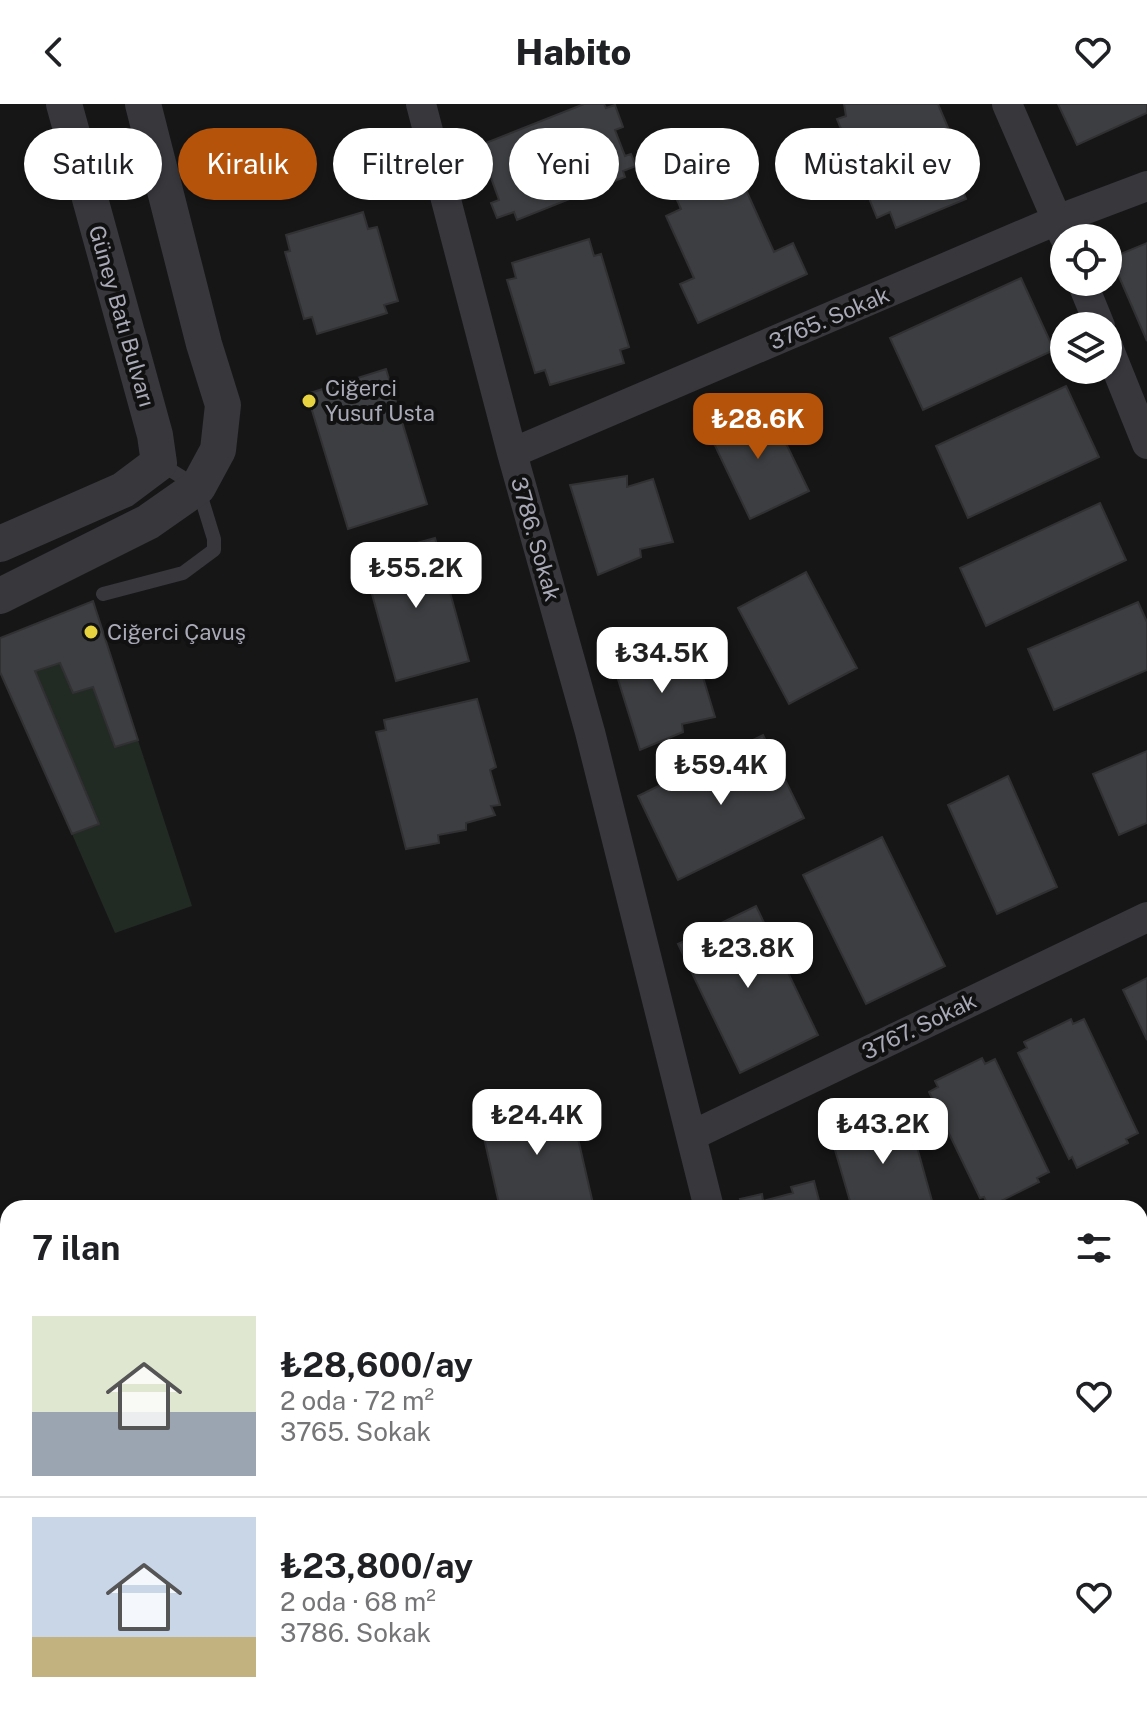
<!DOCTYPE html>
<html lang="tr">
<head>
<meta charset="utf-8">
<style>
	:root { --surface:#fff; --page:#f2f2f2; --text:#202124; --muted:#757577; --line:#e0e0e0; --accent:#b45309 }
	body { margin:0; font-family:"Public Sans",sans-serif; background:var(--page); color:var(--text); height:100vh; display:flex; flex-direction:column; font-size:30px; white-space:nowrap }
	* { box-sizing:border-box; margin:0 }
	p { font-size:26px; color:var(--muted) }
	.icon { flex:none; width:44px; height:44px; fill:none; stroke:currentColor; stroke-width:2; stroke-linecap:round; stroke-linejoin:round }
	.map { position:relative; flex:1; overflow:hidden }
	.drawer { position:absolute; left:0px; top:1096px; width:1148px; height:514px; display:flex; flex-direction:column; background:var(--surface); border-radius:24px 24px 0 0; box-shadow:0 2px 6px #0004 }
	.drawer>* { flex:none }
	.top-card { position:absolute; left:24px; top:24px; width:1100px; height:72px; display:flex; gap:16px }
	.buttons { position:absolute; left:1050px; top:120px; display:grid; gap:16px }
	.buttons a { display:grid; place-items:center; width:72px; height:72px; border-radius:50%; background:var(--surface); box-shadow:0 2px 6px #0004; font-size:40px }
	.price { position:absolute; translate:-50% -68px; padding:0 18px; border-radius:16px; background:#fff; color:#222; font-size:26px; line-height:52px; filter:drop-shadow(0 2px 4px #0008) }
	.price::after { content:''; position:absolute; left:50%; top:48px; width:24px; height:18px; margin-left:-12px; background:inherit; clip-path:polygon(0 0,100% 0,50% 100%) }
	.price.current { background:var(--accent); color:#fff }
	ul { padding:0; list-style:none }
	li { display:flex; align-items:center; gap:24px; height:200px; padding:0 32px }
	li+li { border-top:2px solid var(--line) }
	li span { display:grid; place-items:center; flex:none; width:224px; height:160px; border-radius:0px; color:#555 }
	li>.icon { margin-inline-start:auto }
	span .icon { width:96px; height:96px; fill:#fffc; stroke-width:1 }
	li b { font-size:34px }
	h2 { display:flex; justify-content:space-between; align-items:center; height:96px; padding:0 32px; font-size:34px }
	.chip { padding:0 28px; border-radius:36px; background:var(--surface); box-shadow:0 2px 6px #0004; font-size:28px; line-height:72px }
	.chip.current { background:var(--accent); color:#fff }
	header { display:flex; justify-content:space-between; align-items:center; height:104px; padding:0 32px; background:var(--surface); font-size:36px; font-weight:800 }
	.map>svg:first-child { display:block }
	.green { fill:#222a24 }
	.building { fill:#3d3e41; stroke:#313033; stroke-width:2 }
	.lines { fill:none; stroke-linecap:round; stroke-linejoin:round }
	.service { stroke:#37373c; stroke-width:14 }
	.minor { stroke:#37373c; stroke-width:30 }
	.tertiary { stroke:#37373c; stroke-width:36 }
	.poi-dot { fill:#e6d33f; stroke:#111112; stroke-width:3 }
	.labels { text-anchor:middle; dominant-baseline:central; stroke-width:8; stroke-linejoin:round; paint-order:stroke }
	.street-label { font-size:22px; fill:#a9aab7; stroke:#111112 }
	.poi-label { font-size:22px; fill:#a9aab7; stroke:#111112; text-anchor:start }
</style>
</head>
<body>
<header><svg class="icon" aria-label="back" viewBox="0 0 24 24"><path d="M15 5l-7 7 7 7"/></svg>Habito<svg class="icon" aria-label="heart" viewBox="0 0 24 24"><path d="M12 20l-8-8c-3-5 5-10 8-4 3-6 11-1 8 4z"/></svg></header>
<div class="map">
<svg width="1147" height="1609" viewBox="0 0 1147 1609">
	<rect width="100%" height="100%" fill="#161617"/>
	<!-- green -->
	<path class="green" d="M60,559L73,588L93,583L115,642L138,636L192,802L115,829L72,730L99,720L35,567Z"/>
	<!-- building -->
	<path class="building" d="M584,0H604L606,4L615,1L623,23L615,26L625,52L631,50L636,62L623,67L625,73L517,116L514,108L497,114L491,99L499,96L490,71L479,74L471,53L485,47L483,40Z
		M938,0L972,80L962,84L966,95L896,124L890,108L877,114L837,15L846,12L844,0Z
		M1058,0H1147V9L1077,41Z
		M738,68L774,148L793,139L807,170L698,219L680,180L694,174L666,112L681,105L677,96Z
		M363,108L368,125L377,123L398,197L384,201L387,209L317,230L312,213L304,215L285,148L290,147L286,131Z
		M589,135L594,152L601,150L629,243L620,246L624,259L550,281L545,266L535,269L507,176L516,174L512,159Z
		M1147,139V237L1111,154Z
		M1021,174L1054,246L923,306L890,234Z
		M386,265L427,400L348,425L307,290Z
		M1066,282L1099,353L968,414L936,342Z
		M766,298L809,387L750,415L708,327Z
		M627,372V383L653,375L673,438L640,445L641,453L598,471L570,381Z
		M1100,399L1126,456L986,522L960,464Z
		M435,434L469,557L396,577L362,454Z
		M806,468L857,564L789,600L738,504Z
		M93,497L138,636L115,643L93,583L73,589L60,559L35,567L99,720L72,730L0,568V534Z
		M1138,498L1147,518V566L1054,606L1028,545Z
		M669,547V558L696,550L715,613L682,620L683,628L640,646L612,556Z
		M477,595L496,663L490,666L500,701L491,702L495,711L466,719V726L438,731L439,739L406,745L376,628L386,626L384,616Z
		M763,631L804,714L678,776L638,692Z
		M1147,647V719L1119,731L1093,670Z
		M1008,672L1057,783L997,810L948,701Z
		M882,733L945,862L866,900L803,771Z
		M756,802L818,931L740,969L678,840Z
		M1147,874V936L1123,886Z
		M1071,915L1073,920L1084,915L1138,1029L1126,1035L1128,1039L1077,1064L1072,1053L1069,1055L1018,949L1027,944L1024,938Z
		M982,954L985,960L995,955L1049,1068L1037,1074L1039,1078L989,1103L984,1093L980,1094L929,988L938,983L935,977Z
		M568,991L594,1104H500L479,1012Z
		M907,1007L934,1104H852L830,1029L853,1023L854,1029L884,1020L882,1014Z
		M814,1077L821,1104H742L740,1095L762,1090L763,1097L793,1089L791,1083Z
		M1147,1133V1254L1143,1256L1140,1250V1137Z
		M1140,1404L1147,1423V1443L1140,1445Z
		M1147,1522V1599L1140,1602V1525Z
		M626,1602H710L712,1609H620L628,1607Z
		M1075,1602H1139L1121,1609H1078Z"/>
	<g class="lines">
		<!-- service -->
		<path class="service" d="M103,490L183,469L214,446V435L198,383L159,359"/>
		<!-- minor -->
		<path class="minor" d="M421,0L512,349L590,628L709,1104
			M1007,0L1064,132
			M1082,178L1100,222
			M1108,243L1147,340
			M512,349L1057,116L1147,82
			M691,1032L1147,813
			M1140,1310L1147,1306
			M832,1602L833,1609"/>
		<!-- tertiary -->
		<path class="tertiary" d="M0,440L123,386L159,359L155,331L64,0
			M0,492L148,418L198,383L218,346L223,301L204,240L143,0"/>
	</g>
	<!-- markers -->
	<g class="poi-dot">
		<circle cx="309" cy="297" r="8"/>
		<circle cx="91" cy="528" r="8"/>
	</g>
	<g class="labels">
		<!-- street labels -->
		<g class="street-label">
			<text transform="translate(122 212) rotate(74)">Güney Batı Bulvarı</text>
			<text transform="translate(829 214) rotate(-23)">3765. Sokak</text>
			<text transform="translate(536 435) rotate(74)">3786. Sokak</text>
			<text transform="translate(919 922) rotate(-26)">3767. Sokak</text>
		</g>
		<!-- poi labels -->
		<g class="poi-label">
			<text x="325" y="284">Ciğerci<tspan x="325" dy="25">Yusuf Usta</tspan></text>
			<text x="107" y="528">Ciğerci Çavuş</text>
		</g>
	</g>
</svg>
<div class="buttons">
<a><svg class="icon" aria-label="locate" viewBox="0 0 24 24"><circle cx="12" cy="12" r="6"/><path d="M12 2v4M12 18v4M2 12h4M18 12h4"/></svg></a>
<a><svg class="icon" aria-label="layers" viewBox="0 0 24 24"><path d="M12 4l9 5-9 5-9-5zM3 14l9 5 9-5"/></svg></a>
</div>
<b class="price current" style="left:758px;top:357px">₺28.6K</b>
<b class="price" style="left:416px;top:506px">₺55.2K</b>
<b class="price" style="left:662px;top:591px">₺34.5K</b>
<b class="price" style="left:721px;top:703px">₺59.4K</b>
<b class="price" style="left:748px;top:886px">₺23.8K</b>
<b class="price" style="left:537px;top:1053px">₺24.4K</b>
<b class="price" style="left:883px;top:1062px">₺43.2K</b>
<div class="top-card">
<a class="chip">Satılık</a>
<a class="chip current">Kiralık</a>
<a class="chip">Filtreler</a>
<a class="chip">Yeni</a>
<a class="chip">Daire</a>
<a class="chip">Müstakil ev</a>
</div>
<section class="drawer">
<h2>7 ilan<svg class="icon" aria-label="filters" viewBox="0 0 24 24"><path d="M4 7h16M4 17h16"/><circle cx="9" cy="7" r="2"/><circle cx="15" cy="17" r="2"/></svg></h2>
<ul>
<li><span style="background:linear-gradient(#dfe7d0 60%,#9aa5b1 0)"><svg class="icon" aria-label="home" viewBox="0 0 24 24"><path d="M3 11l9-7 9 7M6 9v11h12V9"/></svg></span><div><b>₺28,600/ay</b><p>2 oda · 72 m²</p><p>3765. Sokak</p></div><svg class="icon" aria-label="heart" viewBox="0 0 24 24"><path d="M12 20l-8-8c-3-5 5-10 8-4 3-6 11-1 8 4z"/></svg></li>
<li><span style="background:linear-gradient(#c9d6e8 75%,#c2b280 0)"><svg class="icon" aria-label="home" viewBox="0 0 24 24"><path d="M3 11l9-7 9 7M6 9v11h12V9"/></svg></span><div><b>₺23,800/ay</b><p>2 oda · 68 m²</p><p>3786. Sokak</p></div><svg class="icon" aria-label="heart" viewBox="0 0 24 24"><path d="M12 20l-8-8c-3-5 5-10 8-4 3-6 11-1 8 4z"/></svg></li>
</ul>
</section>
</div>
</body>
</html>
